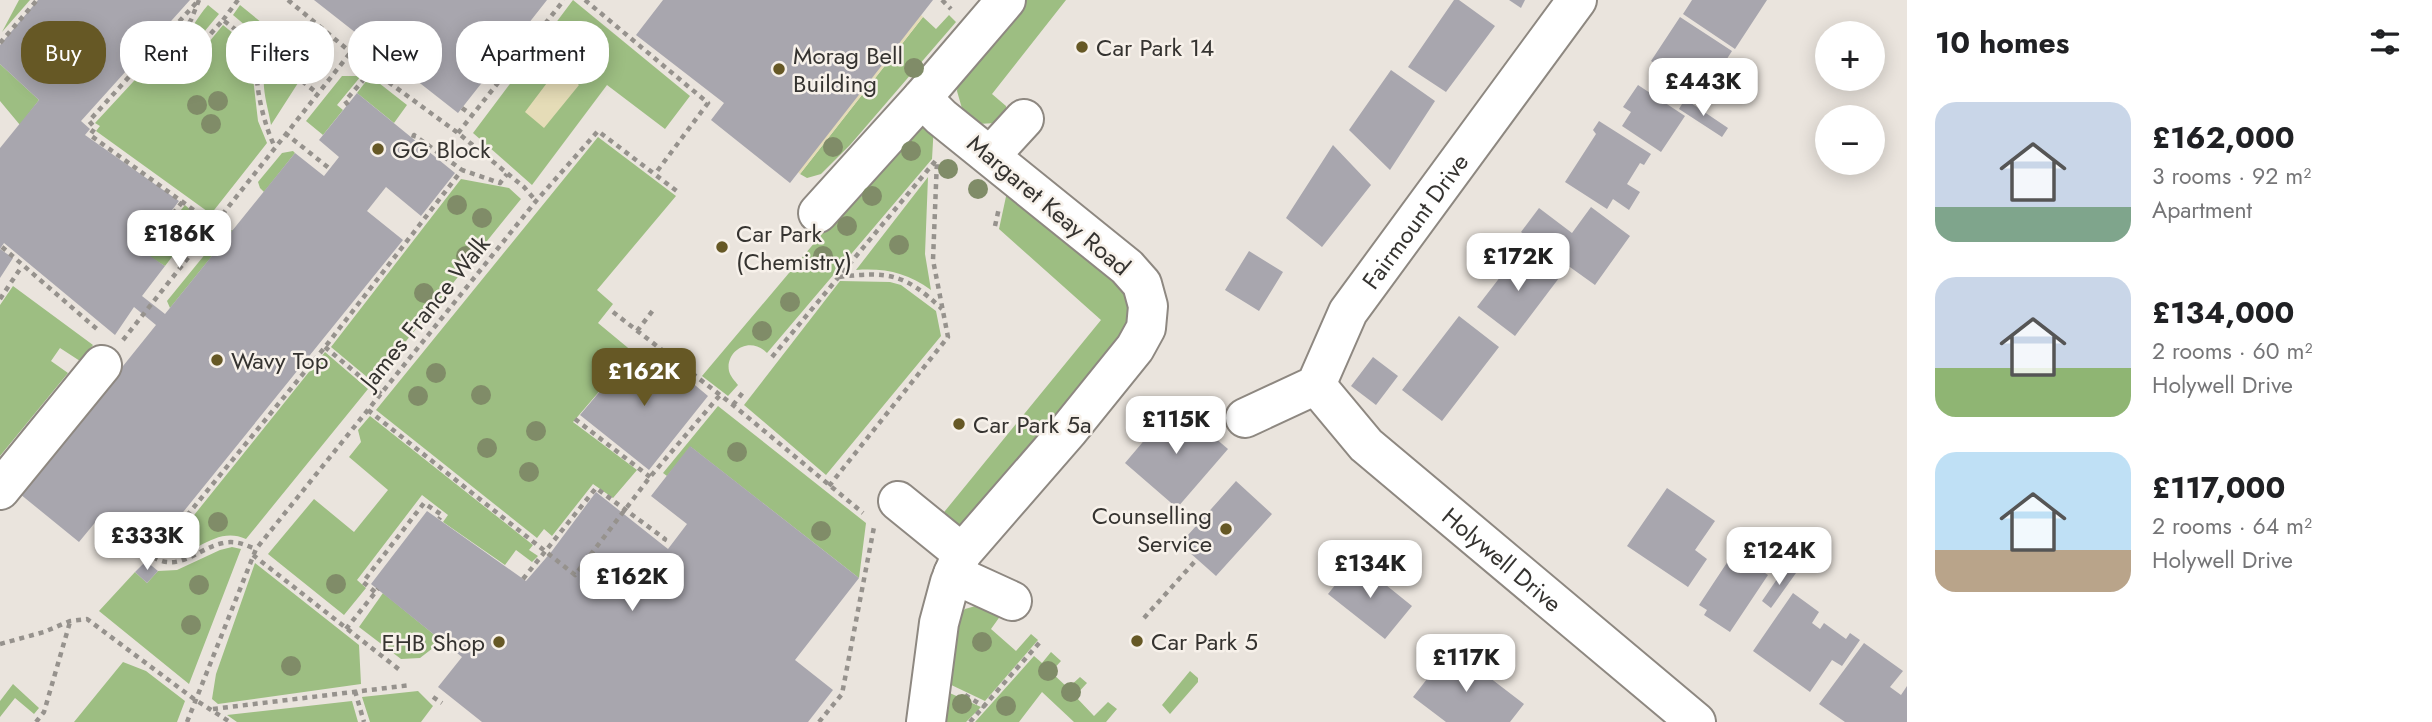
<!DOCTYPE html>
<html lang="en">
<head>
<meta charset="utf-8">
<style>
	:root { --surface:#fff; --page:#f2f2f2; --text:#202124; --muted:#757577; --accent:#665825 }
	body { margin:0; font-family:Jost,sans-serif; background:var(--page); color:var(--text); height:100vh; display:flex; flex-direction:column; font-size:26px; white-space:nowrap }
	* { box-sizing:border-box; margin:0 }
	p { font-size:23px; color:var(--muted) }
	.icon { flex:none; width:38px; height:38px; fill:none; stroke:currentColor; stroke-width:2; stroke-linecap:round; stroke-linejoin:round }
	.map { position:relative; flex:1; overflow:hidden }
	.panel { display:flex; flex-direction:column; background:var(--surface); width:525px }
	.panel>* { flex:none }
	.top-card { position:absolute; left:21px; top:21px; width:665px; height:63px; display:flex; gap:14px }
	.tools { position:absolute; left:1815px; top:21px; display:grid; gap:14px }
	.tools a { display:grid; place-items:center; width:70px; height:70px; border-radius:50%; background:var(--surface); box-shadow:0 4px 18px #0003; font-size:35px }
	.price { position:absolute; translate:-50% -60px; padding:0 16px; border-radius:14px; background:#fff; color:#222; font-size:23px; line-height:46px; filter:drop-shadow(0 2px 4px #0008) }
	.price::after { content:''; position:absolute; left:50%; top:42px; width:21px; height:16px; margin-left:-10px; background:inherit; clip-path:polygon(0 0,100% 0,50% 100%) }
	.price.active { background:var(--accent); color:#fff }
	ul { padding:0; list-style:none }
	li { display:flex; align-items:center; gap:21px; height:175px; padding:0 28px }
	li span { display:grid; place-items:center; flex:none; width:196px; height:140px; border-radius:21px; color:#555 }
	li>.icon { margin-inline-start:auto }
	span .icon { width:84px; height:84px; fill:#fffc; stroke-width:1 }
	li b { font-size:30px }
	h2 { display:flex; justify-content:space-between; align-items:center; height:84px; padding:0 28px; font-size:30px }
	.chip { padding:0 24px; border-radius:28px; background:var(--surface); box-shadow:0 4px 18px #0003; font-size:24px; line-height:63px }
	.chip.active { background:var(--accent); color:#fff }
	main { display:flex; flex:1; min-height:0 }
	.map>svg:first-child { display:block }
	.green { fill:#9dbe82 }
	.sand { fill:#e5dcb7 }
	.building { fill:#a8a6ae }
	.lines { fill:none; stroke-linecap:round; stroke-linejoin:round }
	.minor-casing { stroke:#8e8881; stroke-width:42 }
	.path { stroke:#96928d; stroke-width:4.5; stroke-dasharray:5 5; stroke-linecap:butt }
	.minor { stroke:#fff; stroke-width:38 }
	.tree { fill:#808c68 }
	.poi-dot { fill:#665825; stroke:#f7f1ea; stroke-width:2.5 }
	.labels { text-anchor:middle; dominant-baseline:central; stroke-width:5; stroke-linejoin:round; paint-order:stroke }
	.poi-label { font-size:24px; fill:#353330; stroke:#f7f1ea; text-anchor:start }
	.street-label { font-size:24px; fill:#353330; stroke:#f7f1ea }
</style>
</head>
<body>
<main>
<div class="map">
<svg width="1907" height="722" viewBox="0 0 1907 722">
	<rect width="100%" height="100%" fill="#eae4dd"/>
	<!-- green -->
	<path class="green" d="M19,0H30L2,32Z
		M573,0L690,96L665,129L607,85L532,185L473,133Z
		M1018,0H1066L992,94L1006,106L1007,115L997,123L977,124L963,112L957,91L959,73Z
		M208,5L219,14L179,62L174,56C184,41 197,17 208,5Z
		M240,5L273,32L265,42L233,15Z
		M949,15L956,22L850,145L821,174L807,178L800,174L923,17L936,29Z
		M181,25L160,59L181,76L223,25L256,52L251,61L258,121L267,143L211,214L96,131L100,126L95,123L158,55Z
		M319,34L332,44L305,75L277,52L284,41L303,55Z
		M269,59L298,83L271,125C267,102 258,80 269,59Z
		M0,64L39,100L20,125L0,101Z
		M342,76H361L337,105L343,110L323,135L306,121Z
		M370,76L407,105L394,123L357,93Z
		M934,124L932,159L767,353C750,335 725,351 729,371C730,376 735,381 738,385L728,396L702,376L897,145L918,125Z
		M598,137L676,196L597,290L613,304L598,323L633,352L573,422L637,470L613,498L593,484L552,536L544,529L537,538L376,410Z
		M293,151L295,153L264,192L260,188L258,182L282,153Z
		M928,177L925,254L931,290C907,273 886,268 856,270Z
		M1010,178L1134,289L1139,323L961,543L936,522L1101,320L999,229Z
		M461,179L509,188L521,199L373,382L331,347Z
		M185,205L201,219L165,266L145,254Z
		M233,230L170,308L167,301L224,231Z
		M840,281L890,282L901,285L936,311L941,336L826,475L744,405Z
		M13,286L93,345L80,361L60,348L51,361L68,373L0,456V305Z
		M325,352L368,389L246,539C214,524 192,561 162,555Z
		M718,406L866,523L859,578L691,447L667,476L663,473Z
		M370,416L533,545L529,550L538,556L532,562L516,550L505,565L443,522L448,515L422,495L357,580L366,588L344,615L268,554L314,499L354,532L388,490L349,457L361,442L358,430Z
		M232,547L241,549L189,684L99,611L135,572L147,583L158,571L177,570L220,550Z
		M255,563L359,645L361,684L218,704L212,699L216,674Z
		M383,593L442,641L420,658L401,659L359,627Z
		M979,605L1001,615L991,629L1016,651L1031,634L1038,640L985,701L945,682L956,620L965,609Z
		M1051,652L1061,661L1051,672L1068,688L1080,677L1087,683L1075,696L1094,716L1108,702L1117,709L1106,722H1074L1042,692L1019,722H975L1034,656L1042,663Z
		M123,662L146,671L185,701L177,722H74Z
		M1190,671L1198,678V682L1170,714L1162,705Z
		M13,684L39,708L34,714L15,698L0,717V701Z
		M943,690L981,707L966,722H938Z
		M418,691L433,706L421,722H370L362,697Z
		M352,701L358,722H237L227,715Z"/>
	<!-- sand -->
	<path class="sand" d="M921,15L923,17L800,174L798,172Z
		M559,67L579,85L544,128L525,112Z"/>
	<!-- building -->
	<path class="building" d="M38,0H190L81,121L90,129L85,135L179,201L146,244L133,236L129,242L165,266L142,296L165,314L295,153L324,176L339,157L319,140L357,93L455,173L421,216L386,187L367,211L403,240L146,558L98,519L79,542L20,494L156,325L134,307L115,335L4,243L0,249L13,258L0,278V148L39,100L0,64V45Z
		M314,0H547L458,113Z
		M663,0H933L790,183L711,120L724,103L636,35Z
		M1454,0H1459L1495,26L1446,92L1408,67Z
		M1509,0H1525L1521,8Z
		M1692,0H1767L1735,49L1683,14Z
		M1680,17L1732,51L1721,68L1713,62L1702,78L1714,87L1704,104L1655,72L1659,66L1651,61Z
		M1391,70L1435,101L1390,170L1349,130Z
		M1638,85L1685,116L1661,152L1622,126L1631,112L1623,107Z
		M1685,99L1728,128L1722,137L1679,109Z
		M1599,121L1651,154L1644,165L1640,163L1627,184L1640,192L1629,210L1613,199L1607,209L1565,182L1596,134L1593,130Z
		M1333,145L1371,185L1322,247L1286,218Z
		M1591,207L1630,236L1595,285L1521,232L1539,208L1572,233Z
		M1521,250L1559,278L1515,336L1477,307Z
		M1249,251L1283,272L1259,311L1225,290Z
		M1459,316L1499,347L1442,421L1402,390Z
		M633,352L650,365L659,355L708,396L649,470L580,415Z
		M1373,357L1398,376L1376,405L1351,386Z
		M1175,404L1228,449L1177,508L1125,463Z
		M690,446L859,578L795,660L833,690L808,722H482L438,687L462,657L371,584L427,511L526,581L552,551L596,492L668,549L687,524L651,496Z
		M1236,481L1272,514L1216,576L1180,544Z
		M1667,488L1715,521L1695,550L1707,559L1688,587L1627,546Z
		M1734,552L1768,575L1730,632L1704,615L1707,610L1699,605Z
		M1355,560L1412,606L1385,639L1328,594Z
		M146,561L158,571L147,583L135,572Z
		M1786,566L1796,573L1771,608L1762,601Z
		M1793,593L1819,612L1812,623L1820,629L1824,623L1846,639L1850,633L1860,640L1842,666L1832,660L1810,692L1753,651Z
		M1864,643L1903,671L1890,687L1901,695L1907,686V722H1845L1819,704Z
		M1451,648L1524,704L1510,722H1446L1413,697Z"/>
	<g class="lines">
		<!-- minor casing -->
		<g class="minor-casing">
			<g id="minor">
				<path d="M991,155L1024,119"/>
				<path d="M818,213L922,98"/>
				<path id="s1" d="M1316,385L1366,445L1696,722"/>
				<path id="s2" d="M1245,418L1316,385L1348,312L1577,0"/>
				<path d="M0,490L102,365"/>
				<path d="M898,501L962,553"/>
				<path d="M953,574L1012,601"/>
				<path d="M926,722L939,623L950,582L962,553L1068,431L1135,348L1146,328L1148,306L1142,284L1127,267L941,117L922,98L1006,0"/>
			</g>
		</g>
		<!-- path -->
		<path class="path" d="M199,0L191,20L166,57L180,68L223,20L263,50C261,55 258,61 257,67C255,88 265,127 274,145
			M288,0L372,70L458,133L524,187L536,201
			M585,0L708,103L655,174
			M942,0L951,9
			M196,3L89,121L95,128L90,135L213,224
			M223,20L238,0
			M0,43L37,0
			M263,50L317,93
			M348,105L345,101L372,70
			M462,108L472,115
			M285,133L330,169
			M458,133L564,0
			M413,138L414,135L462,170
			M995,226L999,208
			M131,239L147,247L183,201
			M2,247L98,330
			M839,277C889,271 905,274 942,309
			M0,299L22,266
			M613,312L733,405L863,513
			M637,331L654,309
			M123,340L362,38
			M325,347L381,394
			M772,357L937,159
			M733,405L744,391
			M368,410L575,575L650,477L720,395
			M575,419L650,477
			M829,486L948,337L933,260L937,160
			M253,555L401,671
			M153,557C179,573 198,548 223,543C236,540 245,545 256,549
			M147,559L153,557L325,347L462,170L500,183L507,174
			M523,579L596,488L665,539L662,544
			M375,592L363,582L424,503L442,515L439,519
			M1144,618L1197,559
			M346,629L378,589
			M0,644L44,632L70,621L87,619L194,699L230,722
			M355,691L364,722
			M965,695L985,707
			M433,697L442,703
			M213,709L411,685
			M36,722L44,712L70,622
			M187,722L256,549L536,201L598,131L678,192
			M819,722L842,694L874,527
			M970,722L1040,642"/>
		<!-- minor -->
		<use href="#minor" class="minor"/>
	</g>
	<!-- trees -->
	<g class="tree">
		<circle cx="914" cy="68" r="10"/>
		<circle cx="218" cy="101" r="10"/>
		<circle cx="197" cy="105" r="10"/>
		<circle cx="211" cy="124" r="10"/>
		<circle cx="833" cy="147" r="10"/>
		<circle cx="911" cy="151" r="10"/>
		<circle cx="948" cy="169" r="10"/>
		<circle cx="978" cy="189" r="10"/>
		<circle cx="872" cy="196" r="10"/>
		<circle cx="457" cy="205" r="10"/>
		<circle cx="482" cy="218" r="10"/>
		<circle cx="847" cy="226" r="10"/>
		<circle cx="899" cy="245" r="10"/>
		<circle cx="466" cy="256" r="10"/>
		<circle cx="823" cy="256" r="10"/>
		<circle cx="424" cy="293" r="10"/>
		<circle cx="790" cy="302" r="10"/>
		<circle cx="762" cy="331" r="10"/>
		<circle cx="436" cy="373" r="10"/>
		<circle cx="481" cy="395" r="10"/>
		<circle cx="418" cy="396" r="10"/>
		<circle cx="536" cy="431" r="10"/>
		<circle cx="487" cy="448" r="10"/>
		<circle cx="737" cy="452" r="10"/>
		<circle cx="529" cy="472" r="10"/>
		<circle cx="218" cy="522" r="10"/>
		<circle cx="821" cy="531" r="10"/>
		<circle cx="336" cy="584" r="10"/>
		<circle cx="199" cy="585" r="10"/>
		<circle cx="191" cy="625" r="10"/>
		<circle cx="982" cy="642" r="10"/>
		<circle cx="291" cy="666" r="10"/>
		<circle cx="1048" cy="671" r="10"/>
		<circle cx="1071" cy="692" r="10"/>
		<circle cx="962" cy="704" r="10"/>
		<circle cx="1006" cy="706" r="10"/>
	</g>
	<!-- markers -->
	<g class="poi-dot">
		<circle cx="1082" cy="47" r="7"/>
		<circle cx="779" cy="69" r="7"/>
		<circle cx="378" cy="149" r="7"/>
		<circle cx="722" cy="247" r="7"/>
		<circle cx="217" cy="360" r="7"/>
		<circle cx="959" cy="424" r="7"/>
		<circle cx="1226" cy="529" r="7"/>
		<circle cx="1137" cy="641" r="7"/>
		<circle cx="499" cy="642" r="7"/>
	</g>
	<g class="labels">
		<!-- poi labels -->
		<g class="poi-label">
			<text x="1096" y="47">Car Park 14</text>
			<text x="793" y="55">Morag Bell<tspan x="793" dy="28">Building</tspan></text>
			<text x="392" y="149">GG Block</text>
			<text x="736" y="233">Car Park<tspan x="736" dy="28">(Chemistry)</tspan></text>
			<text x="231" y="360">Wavy Top</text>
			<text x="973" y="424">Car Park 5a</text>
			<text x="1212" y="515" text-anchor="end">Counselling<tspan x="1212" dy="28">Service</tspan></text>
			<text x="1151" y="641">Car Park 5</text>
			<text x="485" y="642" text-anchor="end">EHB Shop</text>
		</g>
		<!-- street labels -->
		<g class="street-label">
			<text transform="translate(1049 205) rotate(40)">Margaret Keay Road</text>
			<text stroke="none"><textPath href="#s2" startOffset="271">Fairmount Drive</textPath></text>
			<text transform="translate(425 312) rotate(-51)">James France Walk</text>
			<text stroke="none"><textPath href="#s1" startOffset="256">Holywell Drive</textPath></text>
		</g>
	</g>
</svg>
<div class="tools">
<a>+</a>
<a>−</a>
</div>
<b class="price" style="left:1703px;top:118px">£443K</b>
<b class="price" style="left:179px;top:270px">£186K</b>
<b class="price" style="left:1518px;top:293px">£172K</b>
<b class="price active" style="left:644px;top:408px">£162K</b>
<b class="price" style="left:1176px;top:456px">£115K</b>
<b class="price" style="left:147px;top:572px">£333K</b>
<b class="price" style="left:1779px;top:587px">£124K</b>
<b class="price" style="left:1370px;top:600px">£134K</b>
<b class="price" style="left:632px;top:613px">£162K</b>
<b class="price" style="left:1466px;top:694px">£117K</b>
<div class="top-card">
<a class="chip active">Buy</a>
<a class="chip">Rent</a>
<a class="chip">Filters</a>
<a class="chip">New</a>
<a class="chip">Apartment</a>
</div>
</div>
<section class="panel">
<h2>10 homes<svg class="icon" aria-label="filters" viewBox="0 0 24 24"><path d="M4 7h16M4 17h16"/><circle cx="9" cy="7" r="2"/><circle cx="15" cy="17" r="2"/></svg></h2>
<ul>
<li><span style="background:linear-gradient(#c9d6e8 75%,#7fa58c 0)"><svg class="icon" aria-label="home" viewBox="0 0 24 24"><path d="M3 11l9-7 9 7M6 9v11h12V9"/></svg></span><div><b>£162,000</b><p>3 rooms · 92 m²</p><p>Apartment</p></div></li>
<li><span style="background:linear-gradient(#c9d6e8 65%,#8fb573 0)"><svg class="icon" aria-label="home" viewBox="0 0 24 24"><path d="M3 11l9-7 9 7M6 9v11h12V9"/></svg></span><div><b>£134,000</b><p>2 rooms · 60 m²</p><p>Holywell Drive</p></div></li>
<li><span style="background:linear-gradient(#bfe0f5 70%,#b9a48a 0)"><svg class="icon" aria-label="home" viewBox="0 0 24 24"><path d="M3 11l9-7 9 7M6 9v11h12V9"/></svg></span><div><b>£117,000</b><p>2 rooms · 64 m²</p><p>Holywell Drive</p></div></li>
</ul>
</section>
</main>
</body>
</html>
